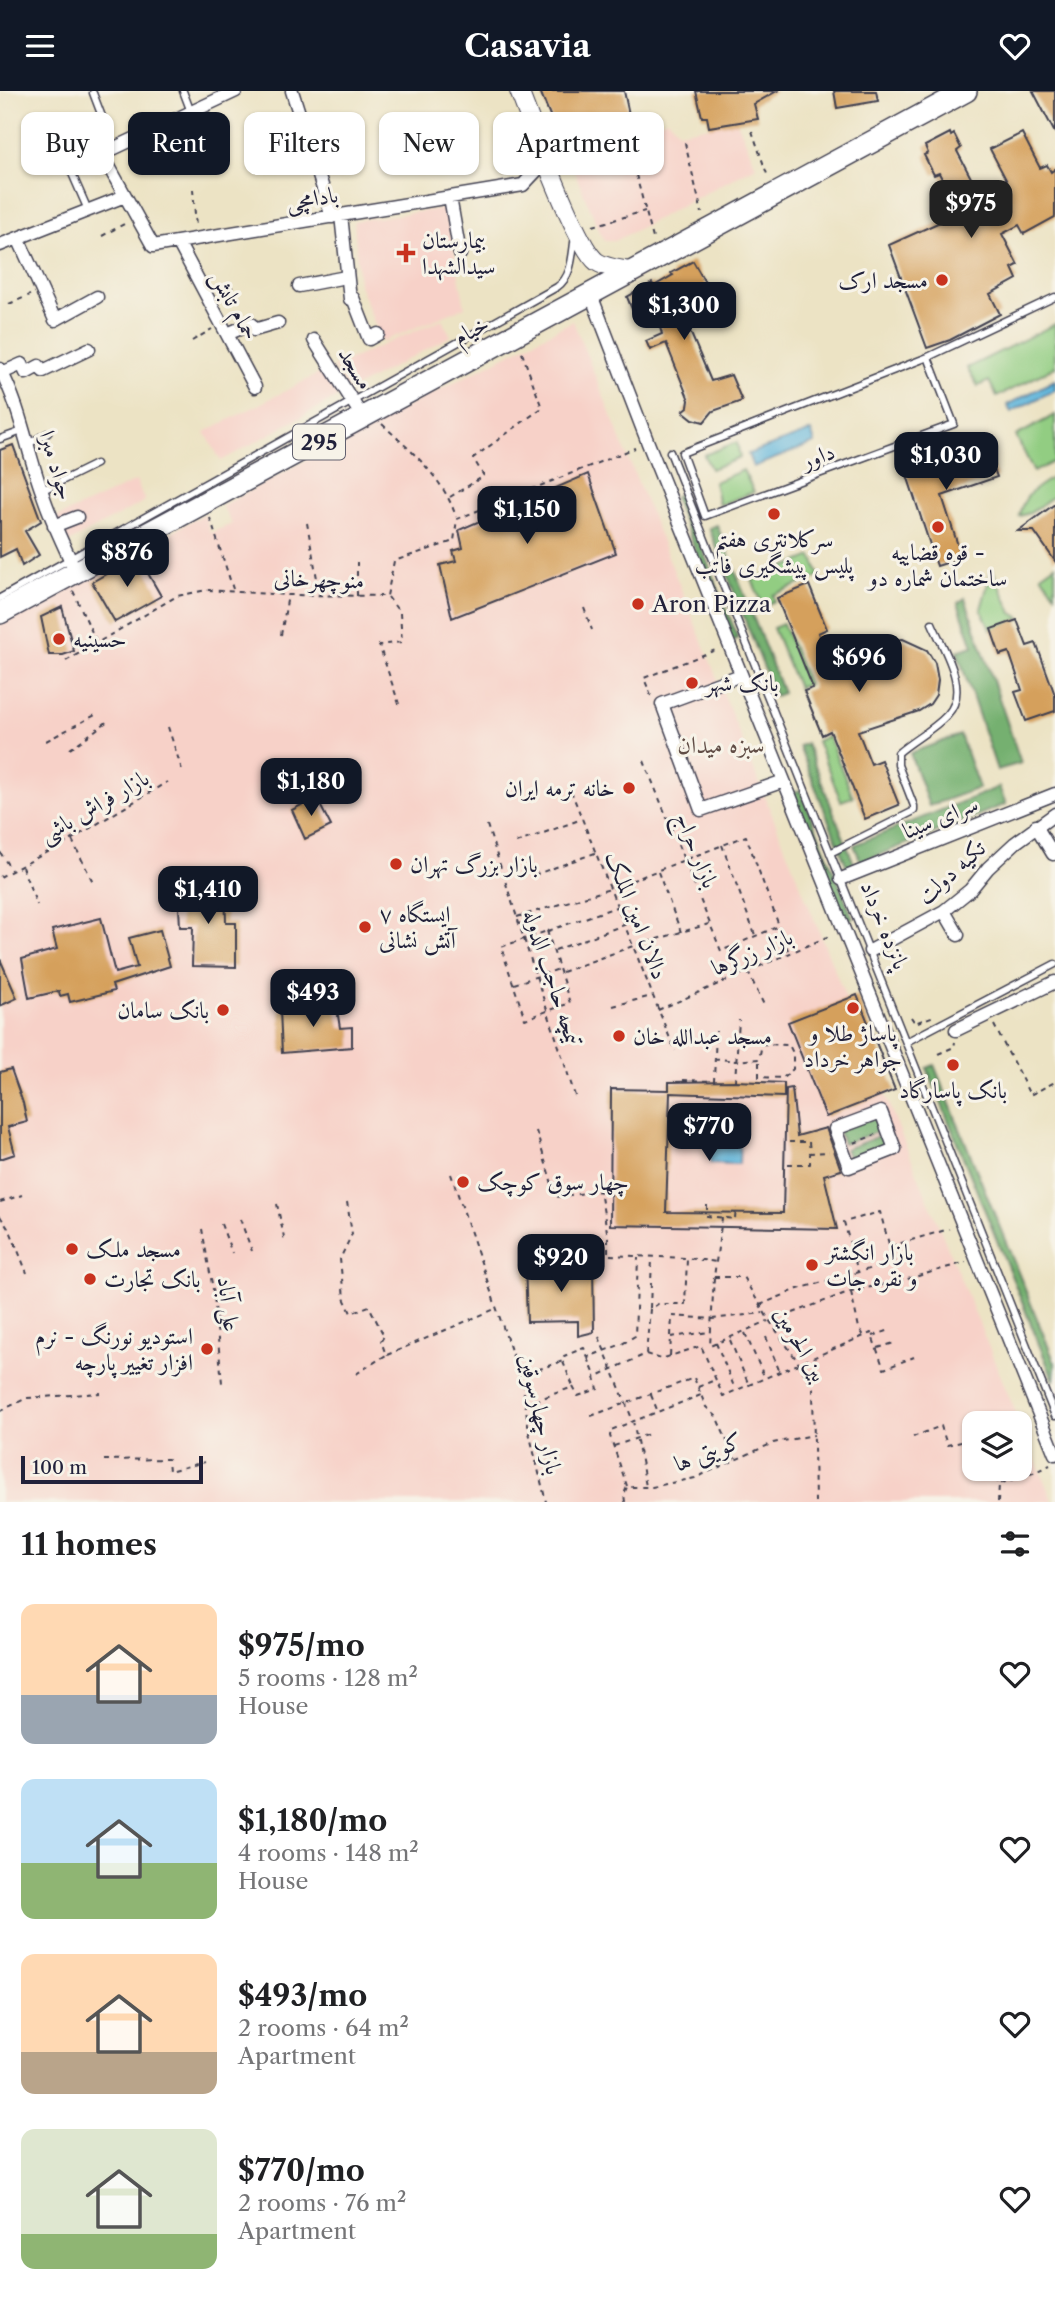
<!DOCTYPE html>
<html lang="en">
<head>
<meta charset="utf-8">
<style>
	:root { --surface:#fff; --page:#f6f6f6; --text:#202124; --muted:#757577; --accent:#111827 }
	body { margin:0; font-family:"Libre Caslon Text",Amiri,serif; background:var(--page); color:var(--text); height:100vh; display:flex; flex-direction:column; font-size:26px; white-space:nowrap }
	* { box-sizing:border-box; margin:0 }
	p { font-size:23px; color:var(--muted) }
	.icon { flex:none; width:38px; height:38px; fill:none; stroke:currentColor; stroke-width:2; stroke-linecap:round; stroke-linejoin:round }
	.map { position:relative; height:1411px; overflow:hidden }
	.sheet { display:flex; flex-direction:column; background:var(--surface); flex:1 }
	.sheet>* { flex:none }
	.hud { position:absolute; left:21px; top:21px; width:700px; height:63px; display:flex; gap:14px }
	.buttons { position:absolute; left:962px; top:1320px; display:grid; gap:14px }
	.buttons a { display:grid; place-items:center; width:70px; height:70px; border-radius:14px; background:var(--surface); box-shadow:0 2px 5px #0004; font-size:35px }
	.scale { position:absolute; left:21px; bottom:18px; width:182px; box-sizing:border-box; padding-left:7px; border:4px solid #22223b; border-top:0; font-size:19px; line-height:24px; white-space:nowrap; color:#22223b; -webkit-text-stroke:5px #f7f3e8; paint-order:stroke }
	.price { position:absolute; translate:-50% -60px; padding:0 16px; border-radius:14px; background:var(--accent); color:#fff; font-size:23px; line-height:46px; filter:drop-shadow(0 2px 4px #0008) }
	.price::after { content:''; position:absolute; left:50%; top:42px; width:21px; height:16px; margin-left:-10px; background:inherit; clip-path:polygon(0 0,100% 0,50% 100%) }
	.price.on { background:#222; color:#fff }
	ul { padding:0; list-style:none }
	li { display:flex; align-items:center; gap:21px; height:175px; padding:0 21px }
	li span { display:grid; place-items:center; flex:none; width:196px; height:140px; border-radius:14px; color:#555 }
	li>.icon { margin-inline-start:auto }
	span .icon { width:84px; height:84px; fill:#fffc; stroke-width:1 }
	li b { font-size:30px }
	h2 { display:flex; justify-content:space-between; align-items:center; height:84px; padding:0 21px; font-size:30px }
	.pill { padding:0 24px; border-radius:14px; background:var(--surface); box-shadow:0 2px 5px #0004; font-size:24px; line-height:63px }
	.pill.on { background:var(--accent); color:#fff }
	header { display:flex; justify-content:space-between; align-items:center; height:91px; padding:0 21px; background:var(--accent); color:#fff; font-size:32px; font-weight:700 }
	.map>svg:first-child { display:block }
	.built { fill:#f7d1c8 }
	.green { fill:#92cd82; stroke:#5a785e; stroke-width:2 }
	.forest { fill:#75b070; stroke:#4c6956; stroke-width:2 }
	.water { fill:#5fb5db; stroke:#406c8b; stroke-width:2 }
	.building { fill:#d5a05c }
	.lines { fill:none; stroke-linecap:round; stroke-linejoin:round }
	.lane-casing { stroke:#403f50; stroke-width:9 }
	.street-casing { stroke:#403f50; stroke-width:15 }
	.secondary-casing { stroke:#403f50; stroke-width:20 }
	.primary-casing { stroke:#403f50; stroke-width:24 }
	.path { stroke:#403f50; stroke-width:2; stroke-dasharray:5 5; stroke-linecap:butt }
	.lane { stroke:#fff; stroke-width:6 }
	.street { stroke:#fff; stroke-width:12 }
	.secondary { stroke:#fff; stroke-width:18 }
	.primary { stroke:#fff; stroke-width:21 }
	.poi-dot { fill:#c8321e; stroke:#f7f3e8; stroke-width:2.5 }
	.labels { text-anchor:middle; dominant-baseline:central; stroke-width:6; stroke-linejoin:round; paint-order:stroke }
	.shield { fill:#f7f3e8; stroke:#62616f; stroke-width:2 }
	.shield-label { font-size:21px; font-weight:bold; fill:#22223b }
	.street-label { font-size:23px; fill:#22223b; stroke:#f7f3e8 }
	.poi-label { font-size:23px; fill:#22223b; stroke:#f7f3e8; text-anchor:start }
	.neighbourhood-label { font-size:24px; fill:#614e47; stroke:#f7f3e8 }
</style>
</head>
<body>
<header><svg class="icon" aria-label="menu" viewBox="0 0 24 24"><path d="M4 6h16M4 12h16M4 18h16"/></svg>Casavia<svg class="icon" aria-label="heart" viewBox="0 0 24 24"><path d="M12 20l-8-8c-3-5 5-10 8-4 3-6 11-1 8 4z"/></svg></header>
<div class="map">
<svg width="1055" height="1411" viewBox="0 0 1055 1411">
	<rect width="100%" height="100%" fill="#f7f3e8"/>
	<filter id="ink" filterUnits="userSpaceOnUse"><feTurbulence type="fractalNoise" baseFrequency=".0143" numOctaves="2"/><feDisplacementMap in="SourceGraphic" scale="14" xChannelSelector="R" yChannelSelector="G"/><feConvolveMatrix kernelMatrix="1 2 1 2 8 2 1 2 1" color-interpolation-filters="sRGB"/></filter>
	<filter id="wash" filterUnits="userSpaceOnUse"><feTurbulence type="fractalNoise" baseFrequency=".00686" numOctaves="4" result="noise"/><feDisplacementMap in="SourceGraphic" scale="28" xChannelSelector="R" yChannelSelector="G"/><feGaussianBlur stdDeviation="1.57" result="paint"/><feColorMatrix in="noise" values="0 0 0 0 0 0 0 0 0 0 0 0 0 0 0 0 0 1.4 0 .05"/><feComposite in="paint" operator="in"/></filter>
	<g filter="url(#wash)">
		<rect width="100%" height="100%" fill="#ece3c4"/>
		<!-- built -->
		<path class="built" d="M668,28L679,41L737,30L756,75L632,141L615,150H604L565,59Z
			M446,117L465,216L382,251L359,193L354,130Z
			M442,228L451,245L349,300L333,276Z
			M573,230L889,1014L1020,1332H975V1377H1020V1332L1053,1411H0V533L205,423L210,442L232,433L222,415L371,334Z
			M330,277L345,302L221,370L205,341Z
			M136,390L145,410L66,453L56,427Z"/>
		<!-- green -->
		<path class="green" d="M1055,233V276L997,306L989,290L978,295L967,277Z
			M1055,324V370L1034,381L1016,345Z
			M737,351L740,367L711,378L704,364Z
			M743,379L754,401L719,414L714,391Z
			M1055,385V404L1030,422L1019,425C1023,403 1037,396 1055,385Z
			M812,465L820,485L773,504L775,510L763,515L752,489Z
			M1055,474V503L1041,484Z
			M992,478L1012,522L1021,527L991,539L981,518Z
			M783,533L808,593L798,597L773,537Z
			M828,645L853,706L841,710L817,650Z"/>
		<!-- forest -->
		<path class="forest" d="M680,403L738,547L732,550L674,406Z
			M717,434L783,602L775,605L709,437Z
			M965,507L1021,672L997,679L957,560L973,555L958,512Z
			M960,644L979,697L929,715L910,662Z
			M806,652L855,775L848,778L799,655Z
			M999,696L1006,713L861,771L854,754Z
			M800,699L853,827L846,831L793,702Z
			M934,974L1055,1272L1054,1290L927,977Z
			M880,1024L885,1038L843,1053L838,1039Z
			M887,1042L892,1057L851,1072L845,1058Z"/>
		<!-- water -->
		<path class="water" d="M1055,289V299L1011,321L1007,314Z
			M811,340L815,352L753,376L748,363Z
			M711,1045L740,1046L739,1073L710,1072Z"/>
		<g id="blocks">
			<!-- building -->
			<path class="building" d="M540,0H624L631,33L562,54Z
				M696,0H777L754,13L758,28L709,36L707,26H702Z
				M834,0H876L878,10L837,17Z
				M1033,0H1055V42Z
				M950,42L951,45L954,43L961,57L957,60L986,116L1006,105L1003,100L1010,96L990,58L1022,42L1040,77L1047,74L1051,81L1055,78V126L1024,143L1019,134L1002,143L1018,174L1012,177L1017,188L990,203L1000,223L950,249L927,257L889,154L960,122L939,82L934,84L924,64L928,62L925,55Z
				M693,170L707,195L672,216L681,236L687,233L711,290L731,284L742,310L713,320L704,331L693,328L683,320L688,316L689,309L666,252L650,259L646,250L662,243L655,221L636,228L627,206L652,192L654,195L673,184L671,182Z
				M983,349L997,386L942,405L962,467L937,475L904,375Z
				M13,354L41,430L25,440L39,464L22,475L16,458L0,466V359Z
				M588,383L616,462L452,527L440,474L456,470L453,460L463,457L459,439Z
				M1055,413V470L1034,440H1018Z
				M138,465L161,505L115,531L92,491Z
				M809,494L827,538L818,542L830,571L891,549L903,548L927,559L935,572L938,589L936,604L930,613L919,620L858,640L871,673L881,669L899,714L865,728L830,640L822,644L804,600L813,597L777,507Z
				M62,516L74,560L63,564H49L41,526Z
				M1017,529L1027,555L1036,552L1055,604V620L1026,630L1015,601L1022,599L1009,561L1000,564L991,538Z
				M316,706L331,735L305,748L292,719Z
				M225,794L226,832H236V876L192,875L193,836H180L178,796Z
				M101,827L115,882L137,876L129,847L160,839L170,875L112,894L114,900L70,911L68,903L60,905L59,900L29,907L22,868L57,858L52,839Z
				M0,868L17,907L0,915Z
				M857,904L895,999L826,1026L788,931Z
				M336,912L340,937L352,936V956L282,962L280,919Z
				M11,978L23,1012L27,1031L8,1036L15,1063L0,1068V981Z
				M735,990L784,992V1006L670,1002L666,1121L783,1122L786,998L792,997L797,1045L826,1037L841,1079L824,1084L837,1138L610,1134L611,998L669,999V991Z
				M574,1171V1173H593L594,1241L578,1245V1230L527,1231L525,1172Z"/>
		</g>
	</g>
	<g filter="url(#ink)">
		<use href="#blocks" fill-opacity="0" stroke="#403f50" stroke-width="2"/>
		<g class="lines">
			<!-- lane casing -->
			<g class="lane-casing">
				<path id="lane" d="M183,0L202,50
					M93,2L114,57
					M67,71L88,119
					M0,348L25,339
					M28,353L48,342
					M670,361L1055,1325
					M41,400L96,373
					M705,425L682,362L928,266L1055,206
					M705,425L954,333L928,266
					M0,507L557,196C573,185 572,162 575,145
					M830,762L914,720V715L898,674V662C913,649 933,639 947,624C971,599 943,558 932,532
					M906,951L1055,873"/>
			</g>
			<!-- street casing -->
			<g class="street-casing">
				<path id="street" d="M236,0L102,63L153,155L523,94L539,77L544,62
					M292,0L332,126
					M450,106L460,163
					M341,124L350,208L353,207L369,248L378,243
					M18,147L55,229L97,206
					M178,151L255,296
					M0,154L125,105
					M299,195L346,186
					M591,204L648,352L1055,1363
					M227,243L251,233L254,239L278,232
					M314,249L363,327
					M0,278C21,317 27,360 42,401C51,429 64,455 76,481
					M2,282L22,273L26,282L39,275L43,280L89,258
					M54,435L77,426
					M741,584L662,613L701,719L784,690
					M1036,735L1053,763
					M841,788L1055,703
					M944,820L958,844
					M870,860L944,820L970,799L988,777L1015,752L1055,723
					M956,939L1055,891
					M881,1021L895,1058L849,1076L835,1038Z"/>
			</g>
			<!-- secondary casing -->
			<g class="secondary-casing">
				<path id="secondary" d="M519,0C531,30 576,156 597,171C606,177 621,178 633,181"/>
			</g>
			<!-- primary casing -->
			<g class="primary-casing">
				<path id="primary" d="M0,522L966,0"/>
			</g>
			<!-- path -->
			<path class="path" d="M752,40L768,86
				M685,52L702,122
				M636,84L654,151
				M193,98L196,136
				M593,135L645,120
				M102,145L126,132
				M221,202L233,196
				M9,213L30,204
				M192,250L212,238
				M382,333C411,360 444,387 456,426
				M450,406L484,385L473,367L542,317L521,259
				M210,427L233,498
				M307,432L320,504
				M73,500L97,552
				M357,505V471
				M388,506L400,522L402,551L379,554L399,613
				M584,517L592,539
				M281,544L288,504
				M66,570L177,505L207,499L288,504L387,505L394,470L454,450L457,428L635,357
				M651,605L644,587L718,558
				M168,636L183,682
				M46,650L99,622
				M70,658L108,630
				M644,670L721,860L779,835
				M571,700L675,960
				M487,734L576,1008
				M72,749L94,793
				M516,752L582,728
				M722,754L755,844
				M0,761L11,779
				M22,776L37,814
				M658,781L681,841
				M534,784L595,762
				M0,786L67,751L167,691
				M517,826L610,798L746,745L789,862
				M547,840L570,912L525,928L501,856Z
				M548,840L616,816
				M555,859L624,834
				M562,881L633,855L709,833
				M748,881L765,916
				M514,893L559,878
				M613,915L652,905
				M658,919L832,844
				M911,926L915,932L934,925
				M994,934L1030,1004L1055,991
				M938,963L954,956L955,951
				M714,967L735,970L759,968L762,953L789,954L793,962V978L783,987L759,986V968
				M683,989L714,990L716,940
				M735,990L739,929
				M536,1040L556,1106L600,1100L608,1146V1164L687,1167L717,1171
				M789,1051H809L810,1062L829,1061
				M854,1052L875,1044
				M788,1073H810V1063
				M451,1083L523,1295L529,1341L546,1411
				M0,1111L22,1104
				M347,1111L352,1143L340,1168L344,1207L351,1222L369,1215L384,1245L381,1250L386,1264L356,1283
				M277,1113L285,1151
				M707,1114V1125L735,1128L736,1117
				M0,1125L11,1142L27,1182
				M722,1127L714,1186L710,1255L768,1230
				M240,1128L252,1160
				M221,1133L232,1162
				M202,1138L214,1204L222,1292
				M891,1155L949,1138
				M714,1186H743L769,1229L796,1268L813,1297L815,1411
				M851,1201L859,1237L864,1245
				M760,1214L798,1198L894,1171L880,1121L844,1131L858,1181
				M650,1217L652,1167
				M793,1222L851,1200L901,1190L966,1171
				M745,1242L764,1285
				M873,1245L890,1239
				M599,1246L633,1330L646,1395
				M671,1246L710,1241
				M766,1246L779,1279
				M730,1249L748,1292
				M716,1252L735,1298
				M878,1257L894,1252
				M646,1263L661,1268L701,1255L723,1305L871,1242L884,1278L914,1266
				M387,1264L495,1218
				M670,1265L672,1225L712,1228L763,1222
				M588,1267L595,1284
				M563,1271L573,1295
				M519,1285L563,1270L564,1265L584,1257L588,1266L622,1253L635,1245L638,1167
				M698,1296L715,1289
				M651,1304L658,1321
				M526,1313L573,1296L578,1305L598,1298L595,1286L646,1263L650,1218L658,1213H685L687,1168
				M0,1320L27,1307L101,1302
				M591,1325L694,1287L706,1316L716,1325L735,1368
				M913,1346L941,1335L947,1354L975,1348
				M614,1355L649,1343
				M104,1369L168,1368L169,1380L205,1371
				M994,1377L998,1392
				M627,1395L610,1345L611,1339L701,1304
				M625,1411L624,1403L627,1396H652L695,1387L773,1352L814,1344
				M998,1411L999,1393L1033,1382L1050,1374"/>
			<!-- lane -->
			<use href="#lane" class="lane"/>
			<!-- street -->
			<use href="#street" class="street"/>
			<!-- secondary -->
			<use href="#secondary" class="secondary"/>
			<!-- primary -->
			<use href="#primary" class="primary"/>
		</g>
	</g>
	<!-- markers -->
	<g class="poi-dot">
		<path d="M402.5 151.5h7v7h7v7h-7v7h-7v-7h-7v-7h7z"/>
		<circle cx="942" cy="189" r="7"/>
		<circle cx="774" cy="423" r="7"/>
		<circle cx="938" cy="436" r="7"/>
		<circle cx="638" cy="513" r="7"/>
		<circle cx="59" cy="548" r="7"/>
		<circle cx="692" cy="592" r="7"/>
		<circle cx="629" cy="697" r="7"/>
		<circle cx="396" cy="773" r="7"/>
		<circle cx="365" cy="836" r="7"/>
		<circle cx="853" cy="917" r="7"/>
		<circle cx="223" cy="919" r="7"/>
		<circle cx="619" cy="945" r="7"/>
		<circle cx="953" cy="974" r="7"/>
		<circle cx="463" cy="1091" r="7"/>
		<circle cx="72" cy="1158" r="7"/>
		<circle cx="812" cy="1174" r="7"/>
		<circle cx="90" cy="1188" r="7"/>
		<circle cx="207" cy="1258" r="7"/>
	</g>
	<g class="labels">
		<!-- shield labels -->
		<rect class="shield" x="293" y="333.5" width="52" height="35" rx="5"/>
		<g class="shield-label">
			<text x="319" y="351">295</text>
		</g>
		<!-- street labels -->
		<g class="street-label">
			<text transform="translate(312 107) rotate(-9)">بادامچی</text>
			<text transform="translate(235 214) rotate(62)">حمام تابش</text>
			<text transform="translate(471 239) rotate(-28)">خیام</text>
			<text transform="translate(356 277) rotate(58)">مسجد</text>
			<text transform="translate(818 365) rotate(-20)">داور</text>
			<text transform="translate(57 374) rotate(73)">جواد مبرا</text>
			<text transform="translate(319 488) rotate(2)">منوچهرخانی</text>
			<text transform="translate(94 715) rotate(-30)">بازار فراش باشی</text>
			<text transform="translate(940 726) rotate(-22)">سرای سینا</text>
			<text transform="translate(697 759) rotate(68)">بازار حراج</text>
			<text transform="translate(951 781) rotate(-42)">تکیه دولت</text>
			<text transform="translate(637 824) rotate(69)">دالان امین الملک</text>
			<text transform="translate(885 834) rotate(68)">پانزده خرداد</text>
			<text transform="translate(752 861) rotate(-23)">بازار زرگرها</text>
			<text transform="translate(553 886) rotate(72)">تیمچه حاجب الدوله</text>
			<text transform="translate(229 1213) rotate(83)">علی آباد</text>
			<text transform="translate(801 1253) rotate(60)">بین الحرمین</text>
			<text transform="translate(541 1323) rotate(77)">بازار چهارسوقین</text>
			<text transform="translate(708 1361) rotate(-21)">کویتی ها</text>
		</g>
		<!-- poi labels -->
		<g class="poi-label">
			<text x="422" y="149">بیمارستان<tspan x="422" dy="26">سیدالشهدا</tspan></text>
			<text x="928" y="189" text-anchor="end">مسجد ارک</text>
			<text x="774" y="448" text-anchor="middle">سرکلانتری هفتم<tspan x="774" dy="26">پلیس پیشگیری فاتب</tspan></text>
			<text x="938" y="461" text-anchor="middle">قوه قضاییه -<tspan x="938" dy="26">ساختمان شماره دو</tspan></text>
			<text x="652" y="513">Aron Pizza</text>
			<text x="73" y="548">حسینیه</text>
			<text x="706" y="592">بانک شهر</text>
			<text x="615" y="697" text-anchor="end">خانه ترمه ایران</text>
			<text x="410" y="773">بازار بزرگ تهران</text>
			<text x="379" y="823">ایستگاه ۷<tspan x="379" dy="26">آتش نشانی</tspan></text>
			<text x="209" y="919" text-anchor="end">بانک سامان</text>
			<text x="853" y="942" text-anchor="middle">پاساژ طلا و<tspan x="853" dy="26">جواهر خرداد</tspan></text>
			<text x="633" y="945">مسجد عبدالله خان</text>
			<text x="953" y="999" text-anchor="middle">بانک پاسارگاد</text>
			<text x="477" y="1091">چهار سوق کوچک</text>
			<text x="86" y="1158">مسجد ملک</text>
			<text x="826" y="1161">بازار انگشتر<tspan x="826" dy="26">و نقره‌ جات</tspan></text>
			<text x="104" y="1188">بانک تجارت</text>
			<text x="193" y="1245" text-anchor="end">استودیو نورنگ - نرم<tspan x="193" dy="26">افزار تغییر پارچه</tspan></text>
		</g>
		<!-- neighbourhood labels -->
		<g class="neighbourhood-label">
			<text x="721" y="653">سبزه میدان</text>
		</g>
	</g>
</svg>
<div class="buttons">
<a><svg class="icon" aria-label="layers" viewBox="0 0 24 24"><path d="M12 4l9 5-9 5-9-5zM3 14l9 5 9-5"/></svg></a>
</div>
<div class="scale">100 m</div>
<b class="price on" style="left:971px;top:149px">$975</b>
<b class="price" style="left:684px;top:251px">$1,300</b>
<b class="price" style="left:946px;top:401px">$1,030</b>
<b class="price" style="left:527px;top:455px">$1,150</b>
<b class="price" style="left:127px;top:498px">$876</b>
<b class="price" style="left:859px;top:603px">$696</b>
<b class="price" style="left:311px;top:727px">$1,180</b>
<b class="price" style="left:208px;top:835px">$1,410</b>
<b class="price" style="left:313px;top:938px">$493</b>
<b class="price" style="left:709px;top:1072px">$770</b>
<b class="price" style="left:561px;top:1203px">$920</b>
<div class="hud">
<a class="pill">Buy</a>
<a class="pill on">Rent</a>
<a class="pill">Filters</a>
<a class="pill">New</a>
<a class="pill">Apartment</a>
</div>
</div>
<section class="sheet">
<h2>11 homes<svg class="icon" aria-label="filters" viewBox="0 0 24 24"><path d="M4 7h16M4 17h16"/><circle cx="9" cy="7" r="2"/><circle cx="15" cy="17" r="2"/></svg></h2>
<ul>
<li><span style="background:linear-gradient(#ffd9b3 65%,#9aa5b1 0)"><svg class="icon" aria-label="home" viewBox="0 0 24 24"><path d="M3 11l9-7 9 7M6 9v11h12V9"/></svg></span><div><b>$975/mo</b><p>5 rooms · 128 m²</p><p>House</p></div><svg class="icon" aria-label="heart" viewBox="0 0 24 24"><path d="M12 20l-8-8c-3-5 5-10 8-4 3-6 11-1 8 4z"/></svg></li>
<li><span style="background:linear-gradient(#bfe0f5 60%,#8fb573 0)"><svg class="icon" aria-label="home" viewBox="0 0 24 24"><path d="M3 11l9-7 9 7M6 9v11h12V9"/></svg></span><div><b>$1,180/mo</b><p>4 rooms · 148 m²</p><p>House</p></div><svg class="icon" aria-label="heart" viewBox="0 0 24 24"><path d="M12 20l-8-8c-3-5 5-10 8-4 3-6 11-1 8 4z"/></svg></li>
<li><span style="background:linear-gradient(#ffd9b3 70%,#b9a48a 0)"><svg class="icon" aria-label="home" viewBox="0 0 24 24"><path d="M3 11l9-7 9 7M6 9v11h12V9"/></svg></span><div><b>$493/mo</b><p>2 rooms · 64 m²</p><p>Apartment</p></div><svg class="icon" aria-label="heart" viewBox="0 0 24 24"><path d="M12 20l-8-8c-3-5 5-10 8-4 3-6 11-1 8 4z"/></svg></li>
<li><span style="background:linear-gradient(#dfe7d0 75%,#8fb573 0)"><svg class="icon" aria-label="home" viewBox="0 0 24 24"><path d="M3 11l9-7 9 7M6 9v11h12V9"/></svg></span><div><b>$770/mo</b><p>2 rooms · 76 m²</p><p>Apartment</p></div><svg class="icon" aria-label="heart" viewBox="0 0 24 24"><path d="M12 20l-8-8c-3-5 5-10 8-4 3-6 11-1 8 4z"/></svg></li>
</ul>
</section>
</body>
</html>
